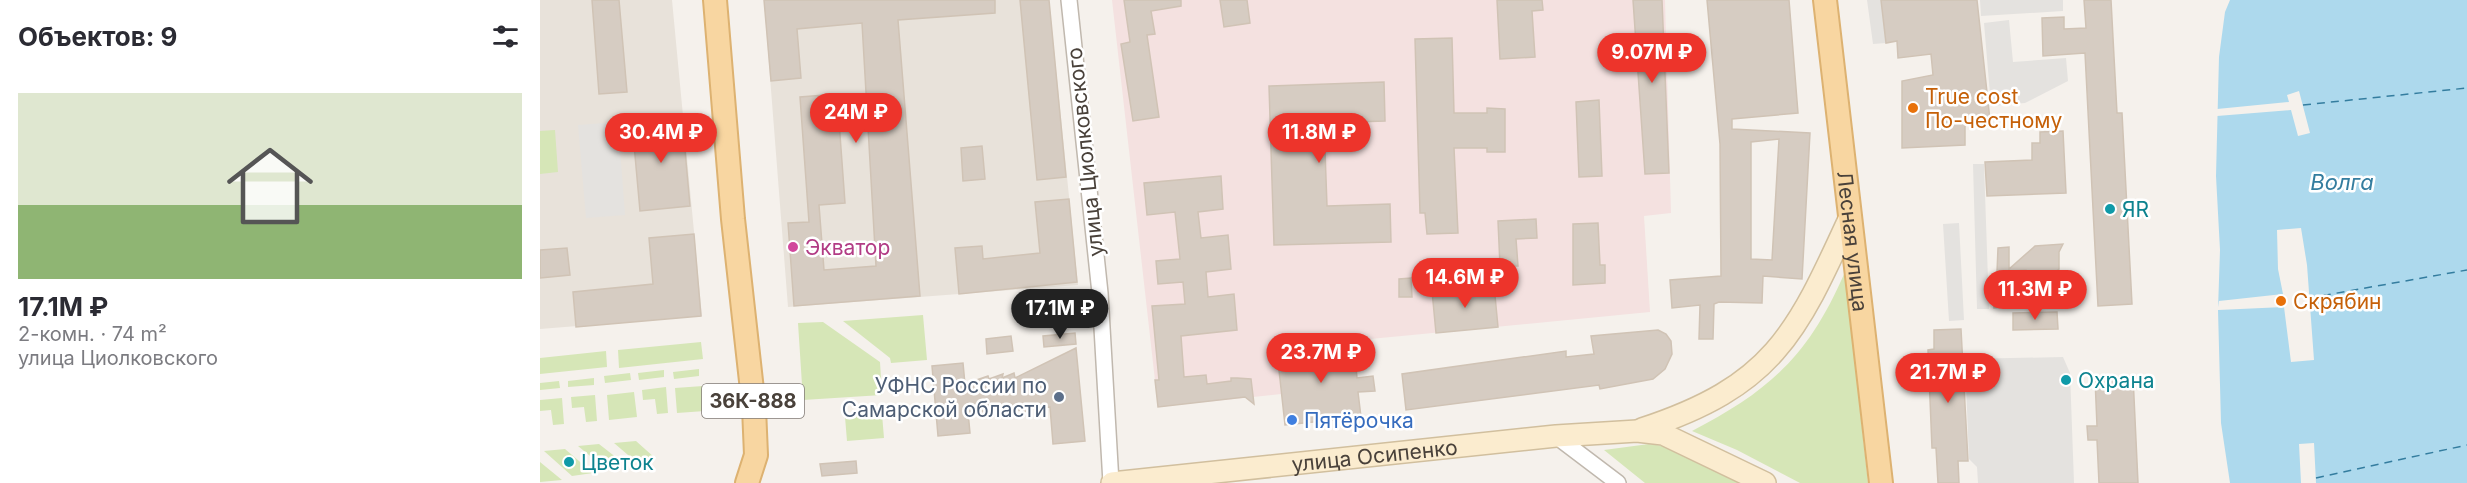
<!DOCTYPE html>
<html lang="ru">
<head>
<meta charset="utf-8">
<style>
	:root { --surface:#fff; --page:#f7f7f7; --text:#2b2b33; --muted:#7c7c81; --accent:#ed342b }
	body { margin:0; font-family:Inter,sans-serif; background:var(--page); color:var(--text); height:100vh; display:flex; flex-direction:column; font-size:22px; white-space:nowrap }
	* { box-sizing:border-box; margin:0 }
	p { font-size:20px; color:var(--muted) }
	.icon { flex:none; width:33px; height:33px; fill:none; stroke:currentColor; stroke-width:2; stroke-linecap:round; stroke-linejoin:round }
	.map { position:relative; flex:1; overflow:hidden }
	.details { display:flex; flex-direction:column; background:var(--surface); width:540px }
	.details>* { flex:none }
	.price { position:absolute; translate:-50% -51px; padding:0 14px; border-radius:21px; background:var(--accent); color:#fff; font-size:20px; line-height:39px; filter:drop-shadow(0 2px 3px #0008) }
	.price::after { content:''; position:absolute; left:50%; top:36px; width:18px; height:14px; margin-left:-9px; background:inherit; clip-path:polygon(0 0,100% 0,50% 100%) }
	.price.active { background:#222; color:#fff }
	ul { padding:0; list-style:none }
	li { display:grid; align-content:center; gap:12px; height:318px; padding:0 18px }
	li span { display:grid; place-items:center; height:186px; border-radius:0px; color:#555 }
	li>.icon { margin-inline-start:auto }
	span .icon { width:108px; height:108px; fill:#fffc; stroke-width:1 }
	li b { font-size:26px }
	h2 { display:flex; justify-content:space-between; align-items:center; height:72px; padding:0 18px; font-size:26px }
	main { display:flex; flex:1; min-height:0 }
	.map>svg:first-child { display:block }
	.residential { fill:#e8e2da }
	.medical { fill:#f4e1e0 }
	.green { fill:#d6e6b7 }
	.parking { fill:#e4e2df }
	.water { fill:#add9ed }
	.pier { fill:#f5f1ec }
	.lines { fill:none; stroke-linecap:round; stroke-linejoin:round }
	.ferry { stroke:#347d9f; stroke-width:1.5; stroke-dasharray:8 6; stroke-linecap:butt }
	.building { fill:#d6ccc2; stroke:#d0c3b5; stroke-width:1.5; fill-rule:evenodd }
	.street-casing { stroke:#c0b8ae; stroke-width:18 }
	.secondary-casing { stroke:#d1bf9e; stroke-width:24 }
	.primary-casing { stroke:#ddb271; stroke-width:26 }
	.street { stroke:#fff; stroke-width:15 }
	.secondary { stroke:#fbeccf; stroke-width:21 }
	.primary { stroke:#f8d6a1; stroke-width:22 }
	.food-dot { fill:#e8710a; stroke:#fff; stroke-width:2 }
	.culture-dot { fill:#0f9aa8; stroke:#fff; stroke-width:2 }
	.hotel-dot { fill:#d1479c; stroke:#fff; stroke-width:2 }
	.service-dot { fill:#5c6f8a; stroke:#fff; stroke-width:2 }
	.shop-dot { fill:#3f7fe0; stroke:#fff; stroke-width:2 }
	.labels { text-anchor:middle; dominant-baseline:central; stroke-width:5; stroke-linejoin:round; paint-order:stroke }
	.shield { fill:#fff; stroke:#807a75; stroke-width:1.5 }
	.shield-label { font-size:20px; font-weight:bold; fill:#49413a }
	.food-label { font-size:21px; fill:#c56008; stroke:#fff; text-anchor:start }
	.street-label { font-size:21px; fill:#49413a; stroke:#fff }
	.culture-label { font-size:21px; fill:#0d838f; stroke:#fff; text-anchor:start }
	.hotel-label { font-size:21px; fill:#b23c85; stroke:#fff; text-anchor:start }
	.service-label { font-size:21px; fill:#4e5e75; stroke:#fff; text-anchor:end }
	.shop-label { font-size:21px; fill:#366cbe; stroke:#fff; text-anchor:start }
	.water-label { font-size:22px; font-style:italic; fill:#347d9f; stroke:#fff }
</style>
</head>
<body>
<main>
<section class="details">
<h2>Объектов: 9<svg class="icon" aria-label="filters" viewBox="0 0 24 24"><path d="M4 7h16M4 17h16"/><circle cx="9" cy="7" r="2"/><circle cx="15" cy="17" r="2"/></svg></h2>
<ul>
<li><span style="background:linear-gradient(#dfe7d0 60%,#8fb573 0)"><svg class="icon" aria-label="home" viewBox="0 0 24 24"><path d="M3 11l9-7 9 7M6 9v11h12V9"/></svg></span><div><b>17.1M ₽</b><p>2-комн. · 74 m²</p><p>улица Циолковского</p></div></li>
</ul>
</section>
<div class="map">
<svg width="1927" height="483" viewBox="0 0 1927 483">
	<rect width="100%" height="100%" fill="#f5f1ec"/>
	<!-- residential -->
	<path class="residential" d="M0,0H132L162,316L0,329Z
		M224,0H509L538,285L248,307Z"/>
	<!-- medical -->
	<path class="medical" d="M572,0H1125L1131,213L1104,216L1110,312L737,348L741,394L618,407Z"/>
	<!-- green -->
	<path class="green" d="M15,130L18,172L0,174V131Z
		M1305,272L1328,483H1260L1197,450L1152,431C1231,390 1269,355 1305,272Z
		M383,315L387,360L351,363L350,358L303,321Z
		M283,322L340,362L342,395L263,400L258,323Z
		M161,342L163,359L79,368L78,350Z
		M66,351L67,367L0,374V358Z
		M159,369V376L134,379L133,372Z
		M124,370V377L99,380L98,373Z
		M90,373L91,380L65,383L64,376Z
		M54,378V385L28,387V381Z
		M19,381L20,388L0,390V383Z
		M163,386L165,411L137,413L135,388Z
		M126,387L128,413L117,414L115,399L103,400L102,390Z
		M94,392L97,417L69,420L67,395Z
		M55,395L57,421L46,422L44,407L32,408L31,397Z
		M22,398L24,424L13,425L11,410L0,411V400Z
		M342,414L344,438L307,441L305,417Z
		M96,441L115,458L95,461L74,443Z
		M59,444L82,462L61,465L38,446Z
		M1109,444L1130,447L1206,483H1105L1064,450Z
		M25,449L53,473L32,476L4,451Z
		M0,462L22,480L0,482Z"/>
	<!-- parking -->
	<path class="parking" d="M1327,0H1341L1346,43L1333,44Z
		M1440,0H1523V11L1441,16Z
		M1469,20L1473,62L1526,58L1528,81L1485,103L1451,106L1444,23Z
		M78,122L85,215L46,218L38,125Z
		M1433,164H1444L1449,309H1437Z
		M1419,223L1424,320L1409,321L1403,224Z
		M1523,357L1530,373L1534,483H1438L1437,467L1429,459L1425,359Z"/>
	<!-- water -->
	<path class="water" d="M1690,0H1927V483H1690L1681,423L1678,310L1680,250L1676,176L1679,57L1685,12Z"/>
	<!-- pier -->
	<path class="pier" d="M1759,91L1770,133L1758,136L1751,110L1677,116V109L1749,102L1747,95Z
		M1761,228L1767,265L1774,360L1751,362L1744,307L1678,310V307L1679,301L1743,294L1738,269L1737,230Z
		M1774,443L1776,483H1761L1759,444Z"/>
	<g class="lines">
		<!-- ferry -->
		<path class="ferry" d="M1763,105L1927,88
			M1769,298L1927,270
			M1776,478L1927,445"/>
	</g>
	<!-- building -->
	<path class="building" d="M52,0H79L87,92L59,94Z
		M224,0H455V13L358,20L380,296L254,306L248,223L269,222L260,97L297,94L305,203L279,205L284,270L336,266L322,23L257,29L261,78L231,81Z
		M480,0H509L526,177L497,180Z
		M584,0H641V6L611,11L615,34L607,35L619,117L593,121L581,44L590,42Z
		M680,0H707L710,23L684,27Z
		M957,0H1002L1003,10L992,11L995,57L960,59Z
		M1093,0H1122L1129,173L1105,174Z
		M1167,0H1249L1258,113L1192,119V129L1270,133L1262,279L1223,276L1222,303L1179,302L1174,304L1173,339H1159L1160,305L1132,308L1130,280L1181,276L1180,144ZM1239,139L1232,260L1211,259V142Z
		M1341,0H1437L1450,120L1425,124V145L1362,148V81L1393,75L1391,54L1358,58L1357,41L1346,43Z
		M1544,0H1571L1577,113H1582L1592,304L1558,306L1545,53L1503,56L1502,18L1524,17V29L1546,28Z
		M912,38L914,113H947V108L965,109V152H947V148H914L918,233L887,234L885,213H880L875,39Z
		M844,82L845,121L784,123L787,206L850,204L851,242L734,245L729,86Z
		M1059,100L1062,176L1039,177L1036,102Z
		M142,117L150,206L100,211L92,122Z
		M1523,131L1526,193L1447,196L1445,162L1492,160V143H1500V132Z
		M442,146L445,179L423,181L421,148Z
		M681,176L683,209L658,212L661,238L688,235L691,269L666,272L668,297L694,294L697,330L641,336L644,377L666,375L667,384L691,381V378H697L711,379L714,404L705,397L618,407L615,380H619L612,306L645,304L643,282L618,284L616,261L640,259L635,212L607,215L604,183Z
		M529,199L537,282L419,294L415,248L442,246L443,259L500,253L495,202Z
		M996,219L997,238L976,239L978,266H960L958,221Z
		M1058,223L1060,265H1065V283L1033,285V224Z
		M154,234L161,316L36,327L33,292L113,284L109,238Z
		M1523,244L1519,252V269L1515,272L1524,286L1495,287V279L1486,270L1457,272L1458,248L1469,247V269L1495,246Z
		M27,248L30,275L0,278V250Z
		M871,278L872,297H859V279Z
		M954,285L958,327L896,333L892,291Z
		M1453,292H1464V307L1454,308Z
		M1517,312L1518,329L1473,330V313Z
		M1421,329L1428,461H1418L1419,483H1398L1396,448H1392L1388,350L1394,349V330Z
		M1118,330L1126,334L1131,341L1132,354L1125,369L1113,379L1060,389L1059,385L866,410L862,374L1026,351V357L1054,354L1051,336Z
		M535,333L536,344L504,347L503,336Z
		M471,336L473,351L447,354L446,339Z
		M814,344L817,378L833,376L835,391L818,392L821,417L745,425L737,352Z
		M536,348L545,441L513,444L510,407L490,409V413L475,409L476,414L464,410V415L452,412V416L428,412L430,433L398,436L392,366L423,363L425,384L448,376L449,379L463,374L462,378L474,373L475,378Z
		M1593,376L1598,483H1559L1557,440H1548L1547,426H1557L1555,378Z
		M316,461L317,473L282,476L280,464Z"/>
	<g class="lines">
		<!-- street casing -->
		<g class="street-casing">
			<path id="street" d="M529,0L560,293L571,483
				M1016,436L1078,483"/>
		</g>
		<!-- secondary casing -->
		<g class="secondary-casing">
			<g id="secondary">
				<path d="M1102,429C1233,386 1256,335 1310,217"/>
				<path id="s1" d="M572,483L1016,436L1097,431L1123,434L1225,483"/>
			</g>
		</g>
		<!-- primary casing -->
		<g class="primary-casing">
			<g id="primary">
				<path d="M175,0L193,219L214,408L216,455L207,483"/>
				<path id="s2" d="M1285,0L1341,483"/>
			</g>
		</g>
		<!-- street -->
		<use href="#street" class="street"/>
		<!-- secondary -->
		<use href="#secondary" class="secondary"/>
		<!-- primary -->
		<use href="#primary" class="primary"/>
	</g>
	<!-- markers -->
	<g class="food-dot">
		<circle cx="1373" cy="108" r="6"/>
		<circle cx="1741" cy="301" r="6"/>
	</g>
	<g class="culture-dot">
		<circle cx="1570" cy="209" r="6"/>
		<circle cx="1526" cy="380" r="6"/>
		<circle cx="29" cy="462" r="6"/>
	</g>
	<circle class="hotel-dot" cx="253" cy="247" r="6"/>
	<circle class="service-dot" cx="519" cy="397" r="6"/>
	<circle class="shop-dot" cx="752" cy="420" r="6"/>
	<g class="labels">
		<!-- shield labels -->
		<rect class="shield" x="162" y="384" width="102" height="34" rx="4.5"/>
		<g class="shield-label">
			<text x="213" y="401">36К-888</text>
		</g>
		<!-- food labels -->
		<g class="food-label">
			<text x="1385" y="96">True cost<tspan x="1385" dy="24">По-честному</tspan></text>
			<text x="1753" y="301">Скрябин</text>
		</g>
		<!-- street labels -->
		<g class="street-label">
			<text transform="translate(545 152) rotate(-96)">улица Циолковского</text>
			<text stroke="none"><textPath href="#s2" startOffset="243">Лесная улица</textPath></text>
			<text stroke="none"><textPath href="#s1" startOffset="264">улица Осипенко</textPath></text>
		</g>
		<!-- culture labels -->
		<g class="culture-label">
			<text x="1582" y="209">ЯR</text>
			<text x="1538" y="380">Охрана</text>
			<text x="41" y="462">Цветок</text>
		</g>
		<!-- hotel labels -->
		<g class="hotel-label">
			<text x="265" y="247">Экватор</text>
		</g>
		<!-- service labels -->
		<g class="service-label">
			<text x="507" y="385">УФНС России по<tspan x="507" dy="24">Самарской области</tspan></text>
		</g>
		<!-- shop labels -->
		<g class="shop-label">
			<text x="764" y="420">Пятёрочка</text>
		</g>
		<!-- water labels -->
		<g class="water-label">
			<text x="1802" y="182">Волга</text>
		</g>
	</g>
</svg>
<b class="price" style="left:1112px;top:84px">9.07M ₽</b>
<b class="price" style="left:316px;top:144px">24M ₽</b>
<b class="price" style="left:121px;top:164px">30.4M ₽</b>
<b class="price" style="left:779px;top:164px">11.8M ₽</b>
<b class="price" style="left:925px;top:309px">14.6M ₽</b>
<b class="price" style="left:1495px;top:321px">11.3M ₽</b>
<b class="price active" style="left:520px;top:340px">17.1M ₽</b>
<b class="price" style="left:781px;top:384px">23.7M ₽</b>
<b class="price" style="left:1408px;top:404px">21.7M ₽</b>
</div>
</main>
</body>
</html>
